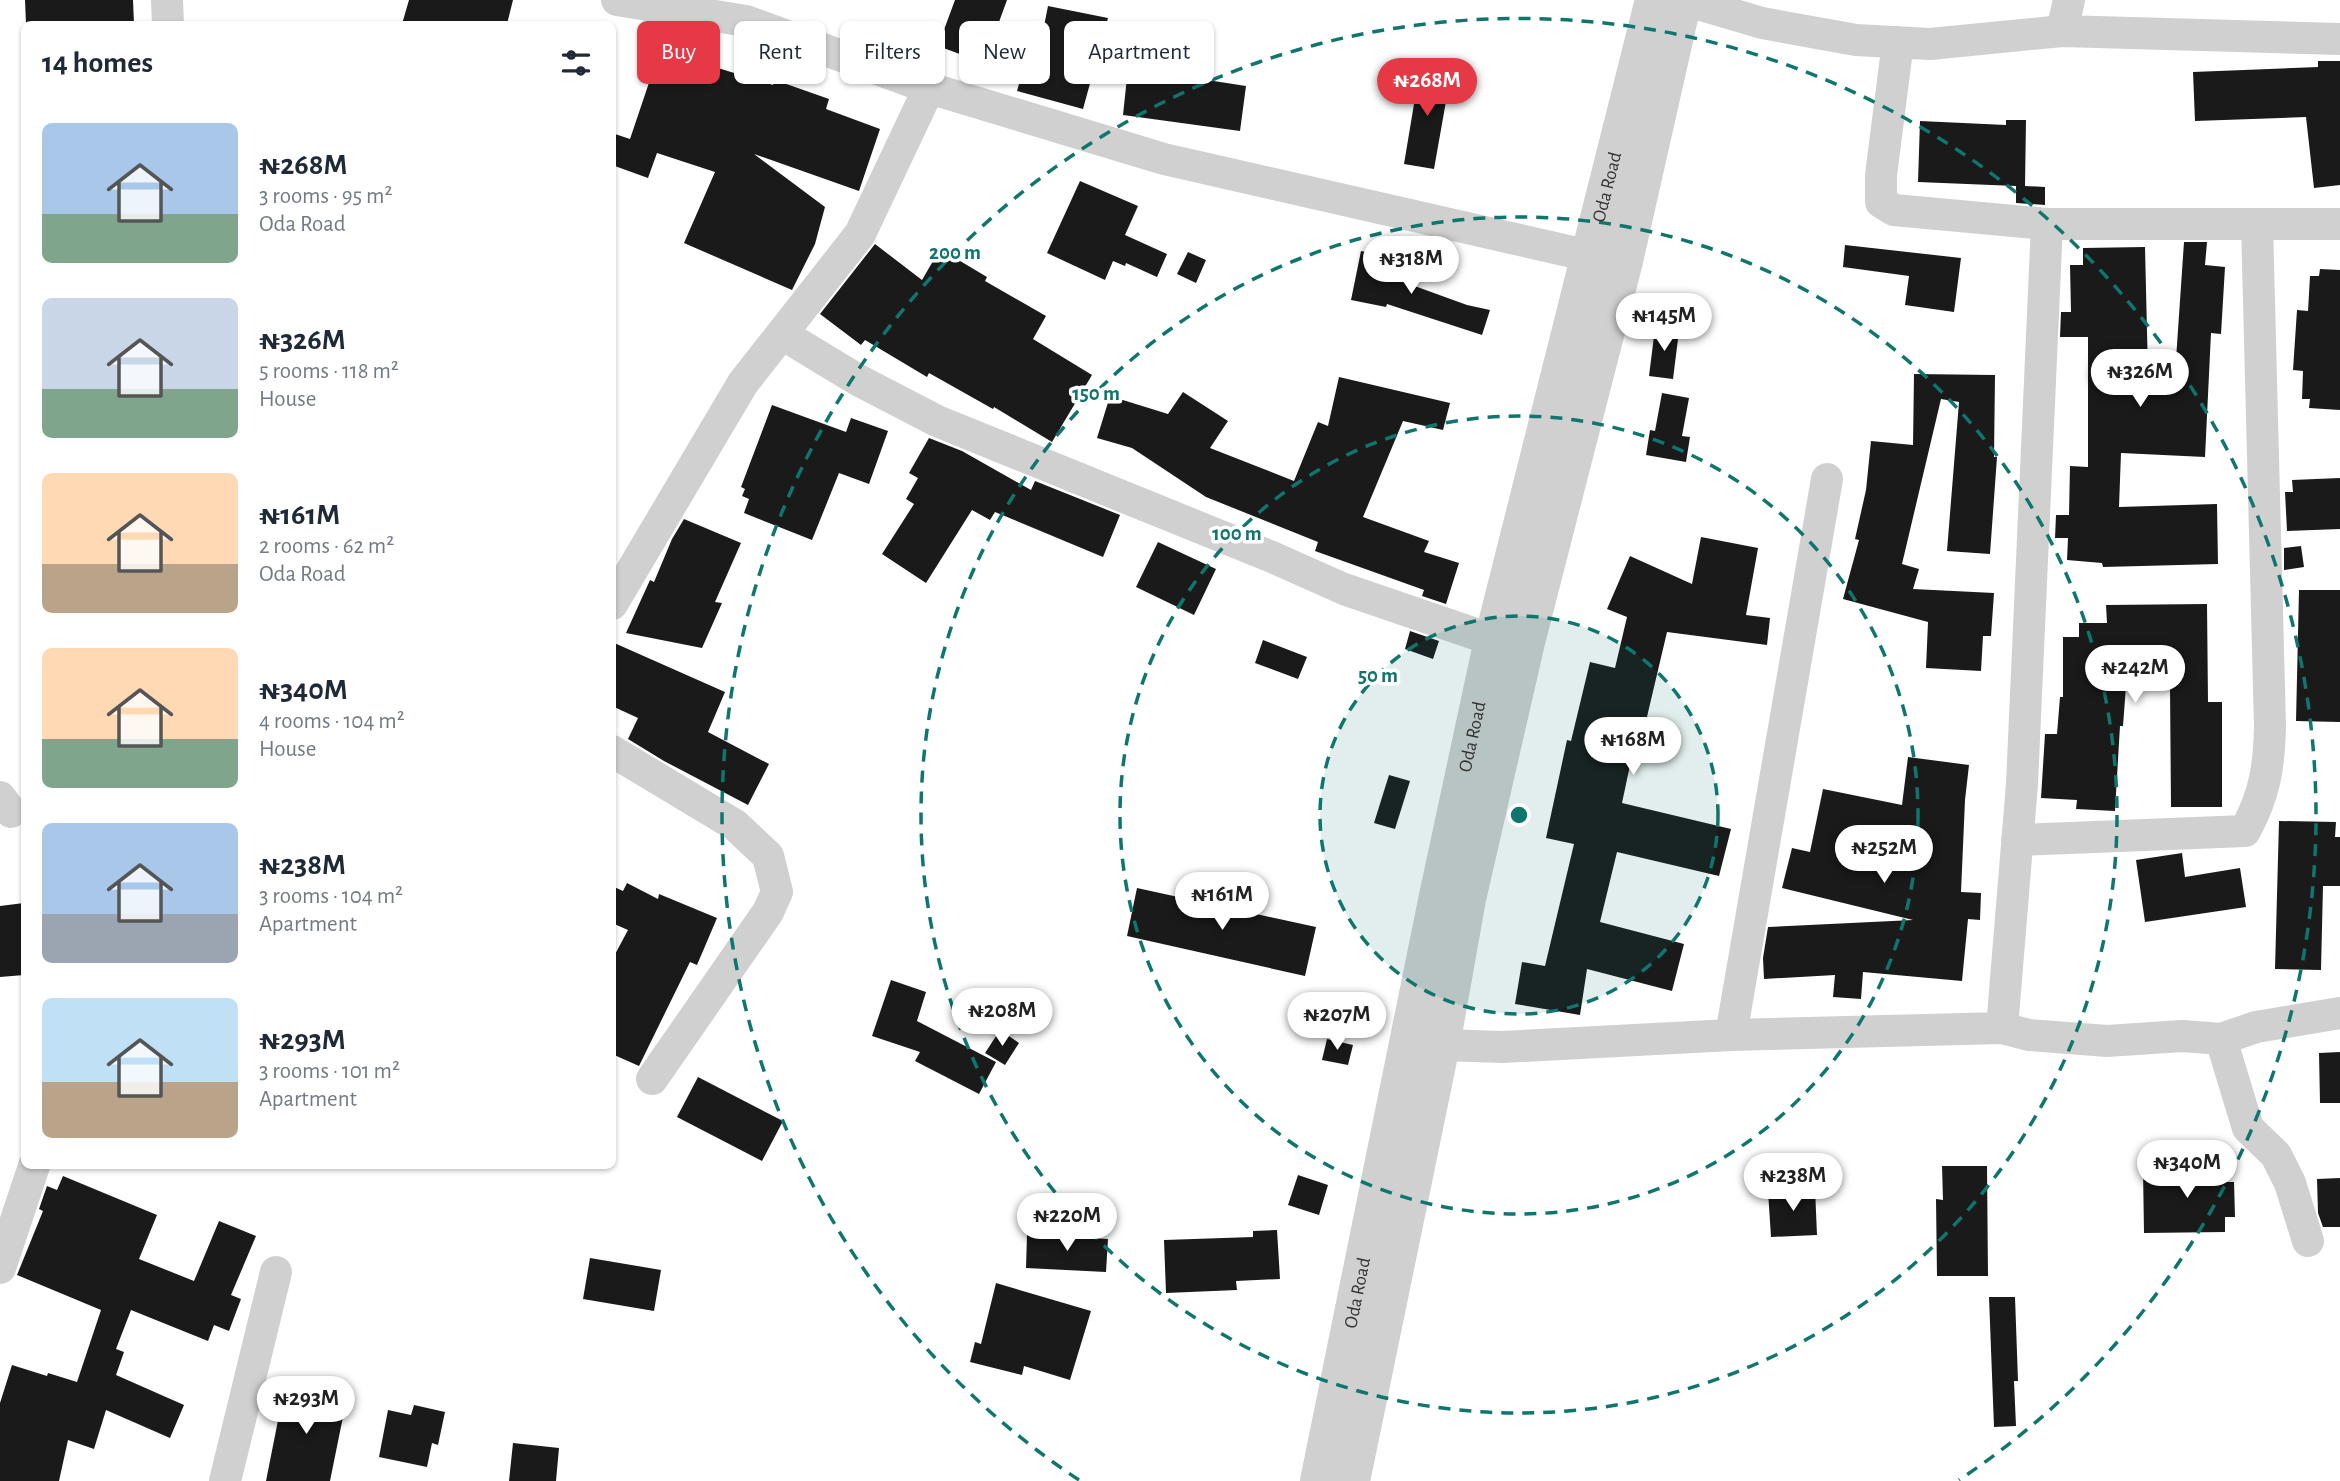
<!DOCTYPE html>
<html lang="en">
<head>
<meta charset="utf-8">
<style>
	:root { --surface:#fff; --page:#f2f2f3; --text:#1f2937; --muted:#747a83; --accent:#e63946 }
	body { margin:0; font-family:"Alegreya Sans",sans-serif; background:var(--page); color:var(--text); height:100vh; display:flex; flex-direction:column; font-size:26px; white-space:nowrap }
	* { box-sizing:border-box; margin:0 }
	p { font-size:23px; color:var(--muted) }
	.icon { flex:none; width:38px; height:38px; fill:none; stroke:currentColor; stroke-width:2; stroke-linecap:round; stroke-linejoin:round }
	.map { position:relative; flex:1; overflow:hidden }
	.details { position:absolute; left:21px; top:21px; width:595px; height:1148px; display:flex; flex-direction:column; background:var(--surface); border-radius:10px; box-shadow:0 2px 5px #0004 }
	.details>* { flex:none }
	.guide { position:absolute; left:637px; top:21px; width:665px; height:63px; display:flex; gap:14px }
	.price { position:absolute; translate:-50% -60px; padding:0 16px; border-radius:24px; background:#fff; color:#222; font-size:23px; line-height:46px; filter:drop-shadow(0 2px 4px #0008) }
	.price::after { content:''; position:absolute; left:50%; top:42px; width:21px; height:16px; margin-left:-10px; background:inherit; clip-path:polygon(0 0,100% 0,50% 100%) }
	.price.current { background:var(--accent); color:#fff }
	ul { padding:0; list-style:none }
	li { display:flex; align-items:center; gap:21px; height:175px; padding:0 21px }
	li span { display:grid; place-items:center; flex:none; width:196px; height:140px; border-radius:10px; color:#555 }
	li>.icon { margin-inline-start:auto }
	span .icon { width:84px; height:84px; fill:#fffc; stroke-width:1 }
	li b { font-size:30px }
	h2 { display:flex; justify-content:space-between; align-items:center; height:84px; padding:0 21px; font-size:30px }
	.chip { padding:0 24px; border-radius:10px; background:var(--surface); box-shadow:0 2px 5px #0004; font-size:24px; line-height:63px }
	.chip.current { background:var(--accent); color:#fff }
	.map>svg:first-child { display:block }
	.building { fill:#1a1a1a }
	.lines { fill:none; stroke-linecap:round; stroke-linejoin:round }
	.minor { stroke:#d0d0d0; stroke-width:32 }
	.tertiary { stroke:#d0d0d0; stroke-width:38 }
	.ring { fill:none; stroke:#0f766e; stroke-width:3.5; stroke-dasharray:12 9 }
	.labels { text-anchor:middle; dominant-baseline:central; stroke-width:7; stroke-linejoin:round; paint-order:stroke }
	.street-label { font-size:19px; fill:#333; stroke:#fff }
	.centre { fill:#0f766e; stroke:#fff; stroke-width:3.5 }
	.ring-label { font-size:21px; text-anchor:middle; font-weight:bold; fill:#0f766e; stroke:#fff; stroke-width:7; stroke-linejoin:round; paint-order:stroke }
</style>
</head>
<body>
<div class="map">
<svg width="2340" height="1481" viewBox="0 0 2340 1481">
	<rect width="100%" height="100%" fill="#fff"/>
	<!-- building -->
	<path class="building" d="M25,0H133L134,24H26Z
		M409,0H513L507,24H402Z
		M955,0H1007L984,63L938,46Z
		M1048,6L1108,18L1083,109L1017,91L1029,48L1039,51Z
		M1133,21L1180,27L1175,75L1246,86L1240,131L1123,115Z
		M657,59L698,74L702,63L773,85L775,80L829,99L826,109L880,129L859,191L754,154L825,207L815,244L792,290L684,243L715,172L657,153L648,178L612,165V133L630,139Z
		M2318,61H2340V185L2314,188L2306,117L2195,121L2193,72L2318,67Z
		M1420,68L1451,73L1434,169L1404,164Z
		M2006,120H2026L2025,186L2045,187V205L2016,203V186L1918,182L1920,121L2006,125Z
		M1080,181L1138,206L1125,235L1167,254L1157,277L1126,263L1125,266L1113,261L1105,280L1047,253Z
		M2184,242H2207L2205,265L2225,267L2221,334L2211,333L2205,457L2121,453L2119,507L2217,504L2218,564L2103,567L2102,563L2067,560L2068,538H2055L2056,515H2069L2070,466L2088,467V337H2060L2061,312H2071L2070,265H2083V248L2145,247L2148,373L2175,374Z
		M875,244L922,280L940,249L987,277L985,281L1046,316L1033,339L1092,375L1052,442L994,407L993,409L929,373L927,377L865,340L861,345L820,314Z
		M1845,245L1961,258L1954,312L1905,305L1909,276L1843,267Z
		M1361,251L1392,258L1389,272L1399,274L1398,280L1467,305L1490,310L1482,335L1387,304L1386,307L1351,300Z
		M1188,252L1206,260L1196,283L1177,274Z
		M2320,269L2340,270V410L2309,408L2310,399H2302L2303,371L2293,370L2297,310L2308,311L2310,276H2319Z
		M1655,328L1679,331L1673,379L1649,376Z
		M1914,374L1995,375L1994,457H1997L1990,554L1947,551L1959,402L1941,399L1902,564L1919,569L1913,589L1994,593L1991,636H1983L1981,671L1926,668L1928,622L1843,599L1859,540L1855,539L1866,490L1871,441L1913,445Z
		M1339,377L1450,403L1443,430L1403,421L1363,517L1429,541L1424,552L1459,563L1446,604L1422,596L1424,590L1315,551L1318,542L1206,497L1132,448L1097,438L1110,396L1168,414L1183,392L1228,421L1210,448L1294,481L1318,422L1328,426Z
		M1662,393L1689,398L1682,436L1690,437L1686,462L1646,455L1650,430L1655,431Z
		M772,405L846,432L851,418L888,431L869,484L839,473L812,540L744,513L749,499L742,496L745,489L741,487Z
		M929,438L962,451L1031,490L1035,481L1120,515L1103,557L995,512L990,520L972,510L926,583L882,554L914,504L906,499L918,478L909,473Z
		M2340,478V529L2287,531L2285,492H2293L2292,480Z
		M684,519L741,543L715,602L722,603L702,648L626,633L650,580L654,582L672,539Z
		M1701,537L1758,548L1746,615L1770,618L1767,645L1667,632L1642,738L1636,737L1622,803L1731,829L1719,876L1617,852L1600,922L1684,944L1672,991L1587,969L1580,1015L1515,1004L1522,962L1545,966L1574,844L1546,838L1567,740L1571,741L1590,662L1615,668L1627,617L1607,609L1630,556L1692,584Z
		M1158,542L1216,569L1194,615L1136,587Z
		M2301,546L2304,567L2284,570V548Z
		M2299,590H2340V722L2296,721Z
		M2207,604L2208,702H2222V807H2171L2170,686H2126L2123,726H2120L2115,811L2076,809L2077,800L2041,798L2045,734H2057L2060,697H2063V637H2079V623H2107L2106,605Z
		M1410,631L1439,641L1433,659L1405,649Z
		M1263,640L1307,657L1298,679L1255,663Z
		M612,642L725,692L708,732L769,764L748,805L664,761L628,739L638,718L612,706Z
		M1908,757L1969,765L1965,800L1961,892L1981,893L1980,920L1968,919L1962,981L1863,972L1861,999L1833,997L1835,975L1764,979L1763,958L1768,927L1913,920L1782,888L1792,848L1810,852L1823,789L1902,805Z
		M1389,775L1410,781L1395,829L1374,823Z
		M2279,821L2336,822L2335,837H2340V886H2323L2321,970L2275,969Z
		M2182,853L2185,877L2240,868L2246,907L2145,922L2136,860Z
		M627,883L658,899L659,894L717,918L697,965L690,962L639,1066L612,1054V960L628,930L612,923V886L623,891Z
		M1137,888L1316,927L1305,976L1127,936Z
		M24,903V975L0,977V906Z
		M891,980L926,992L917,1021L996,1062L979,1094L915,1061L920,1052L872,1036Z
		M1000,1030L1019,1043L1005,1065L985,1053Z
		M1327,1039L1353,1045L1348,1065L1322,1060Z
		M2340,1052V1103H2320L2319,1053Z
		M698,1077L783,1121L762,1161L677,1117Z
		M1942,1166H1987L1988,1276H1937L1936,1199L1943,1200Z
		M2224,1168V1182H2234L2235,1217H2225V1232L2144,1233L2143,1169Z
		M1298,1175L1328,1185L1319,1215L1288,1205Z
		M63,1176L157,1215L139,1259L194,1281L219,1221L256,1236L231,1295L241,1299L229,1331L214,1325L208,1341L131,1310L116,1349L124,1352L116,1375L184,1405L170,1438L106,1410L94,1449L68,1440L59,1481H0V1403L12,1365L47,1376L48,1373L77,1382L101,1310L17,1275L43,1211L39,1209L47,1186L57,1190Z
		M2340,1178V1227H2323L2318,1213L2317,1179Z
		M1815,1188L1817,1235L1771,1237L1768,1191Z
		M1277,1230L1280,1279L1236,1281L1237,1290L1166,1293L1164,1240L1253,1237V1231Z
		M1027,1235L1108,1239L1106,1272L1026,1268Z
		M590,1258L661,1270L654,1311L583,1299Z
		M996,1283L1091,1311L1070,1380L1024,1366L1022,1375L970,1362L975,1342L981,1344Z
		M1989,1297H2015L2018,1381H2014L2016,1426L1994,1427Z
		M285,1385L347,1397L330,1481H266Z
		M414,1405L445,1412L438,1445L432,1443L427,1467L379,1457L388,1410L411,1415Z
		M513,1443L559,1448L556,1481H509Z"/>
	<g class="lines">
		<!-- minor -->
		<path class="minor" d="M167,0L168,24
			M617,0L746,21L929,88L1164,159L1590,256
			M1684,0L1762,23L1856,40L1930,44L2062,31L2340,39
			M2062,31L2069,0
			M1898,42L1881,175V202L1894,210L2047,224H2340
			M782,334L858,380L937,421L1272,557L1344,589L1493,640
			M612,604L743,383L860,234L929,88
			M612,751L735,825L768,856L777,892L768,912L652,1079
			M0,797L11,812
			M2017,840L2245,831C2265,794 2269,767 2270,727L2257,224
			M2002,1028L2029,1035L2107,1041L2182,1036L2221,1039L2256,1027L2340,1013
			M1731,1035L1827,479
			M2221,1039L2248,1128L2276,1155L2290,1183L2308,1241
			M1441,1045L1503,1047L1731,1035L2002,1028L2022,784L2047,224
			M0,1268L34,1166
			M225,1481L276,1272"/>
		<!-- tertiary -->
		<g class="tertiary">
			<path id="s1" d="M1319,1481L1438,896L1493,640L1654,0"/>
			<path d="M1351,1481L1441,1045L1467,899L1526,642L1624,261L1683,0"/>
		</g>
	</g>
	<!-- distance rings -->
	<circle cx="1519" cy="815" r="199" fill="#0f766e" fill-opacity=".12"/>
	<g class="ring">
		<circle cx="1519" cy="815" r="199"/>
		<circle cx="1519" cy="815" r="399"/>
		<circle cx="1519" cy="815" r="598"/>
		<path d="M1079 1480A797 797 0 1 1 1959 1480"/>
	</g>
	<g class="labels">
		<!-- street labels -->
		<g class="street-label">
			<text stroke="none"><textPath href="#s1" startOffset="1326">Oda Road</textPath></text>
			<text stroke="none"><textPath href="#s1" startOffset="760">Oda Road</textPath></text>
			<text stroke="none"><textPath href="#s1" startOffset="192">Oda Road</textPath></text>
		</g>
	</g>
	<circle cx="1519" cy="815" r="10" class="centre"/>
	<g class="ring-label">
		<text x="955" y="259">200 m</text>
		<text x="1096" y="400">150 m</text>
		<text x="1237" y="540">100 m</text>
		<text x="1378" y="682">50 m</text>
	</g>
</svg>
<b class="price current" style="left:1427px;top:118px">₦268M</b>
<b class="price" style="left:1411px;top:296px">₦318M</b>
<b class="price" style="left:1664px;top:353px">₦145M</b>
<b class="price" style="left:2140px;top:409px">₦326M</b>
<b class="price" style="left:2135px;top:705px">₦242M</b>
<b class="price" style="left:1633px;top:777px">₦168M</b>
<b class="price" style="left:1884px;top:885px">₦252M</b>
<b class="price" style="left:1222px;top:932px">₦161M</b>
<b class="price" style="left:1002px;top:1048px">₦208M</b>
<b class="price" style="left:1337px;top:1052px">₦207M</b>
<b class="price" style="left:2187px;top:1200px">₦340M</b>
<b class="price" style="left:1793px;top:1213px">₦238M</b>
<b class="price" style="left:1067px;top:1253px">₦220M</b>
<b class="price" style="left:306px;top:1436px">₦293M</b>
<div class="guide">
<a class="chip current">Buy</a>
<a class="chip">Rent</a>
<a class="chip">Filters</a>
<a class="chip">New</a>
<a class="chip">Apartment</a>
</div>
<section class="details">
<h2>14 homes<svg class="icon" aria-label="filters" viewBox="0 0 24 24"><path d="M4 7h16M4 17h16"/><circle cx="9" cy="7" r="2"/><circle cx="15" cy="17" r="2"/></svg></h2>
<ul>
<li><span style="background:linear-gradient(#a9c7e8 65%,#7fa58c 0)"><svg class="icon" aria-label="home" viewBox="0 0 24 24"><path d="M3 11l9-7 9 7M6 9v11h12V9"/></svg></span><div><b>₦268M</b><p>3 rooms · 95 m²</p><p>Oda Road</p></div></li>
<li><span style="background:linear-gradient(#c9d6e8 65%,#7fa58c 0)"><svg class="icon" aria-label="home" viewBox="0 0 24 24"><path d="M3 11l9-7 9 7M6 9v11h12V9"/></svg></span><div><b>₦326M</b><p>5 rooms · 118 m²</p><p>House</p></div></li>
<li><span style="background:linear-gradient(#ffd9b3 65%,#b9a48a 0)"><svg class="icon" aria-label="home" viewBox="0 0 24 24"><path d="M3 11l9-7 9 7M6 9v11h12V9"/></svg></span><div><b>₦161M</b><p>2 rooms · 62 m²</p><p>Oda Road</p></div></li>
<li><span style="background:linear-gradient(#ffd9b3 65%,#7fa58c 0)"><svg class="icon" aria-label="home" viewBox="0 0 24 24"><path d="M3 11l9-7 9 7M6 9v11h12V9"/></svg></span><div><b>₦340M</b><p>4 rooms · 104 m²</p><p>House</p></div></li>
<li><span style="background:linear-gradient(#a9c7e8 65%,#9aa5b1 0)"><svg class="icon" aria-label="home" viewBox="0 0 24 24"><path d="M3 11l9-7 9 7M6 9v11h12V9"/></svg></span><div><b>₦238M</b><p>3 rooms · 104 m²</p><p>Apartment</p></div></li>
<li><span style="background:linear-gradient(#bfe0f5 60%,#b9a48a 0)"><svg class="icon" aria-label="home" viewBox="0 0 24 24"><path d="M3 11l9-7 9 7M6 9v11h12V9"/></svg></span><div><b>₦293M</b><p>3 rooms · 101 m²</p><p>Apartment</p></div></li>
</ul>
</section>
</div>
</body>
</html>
